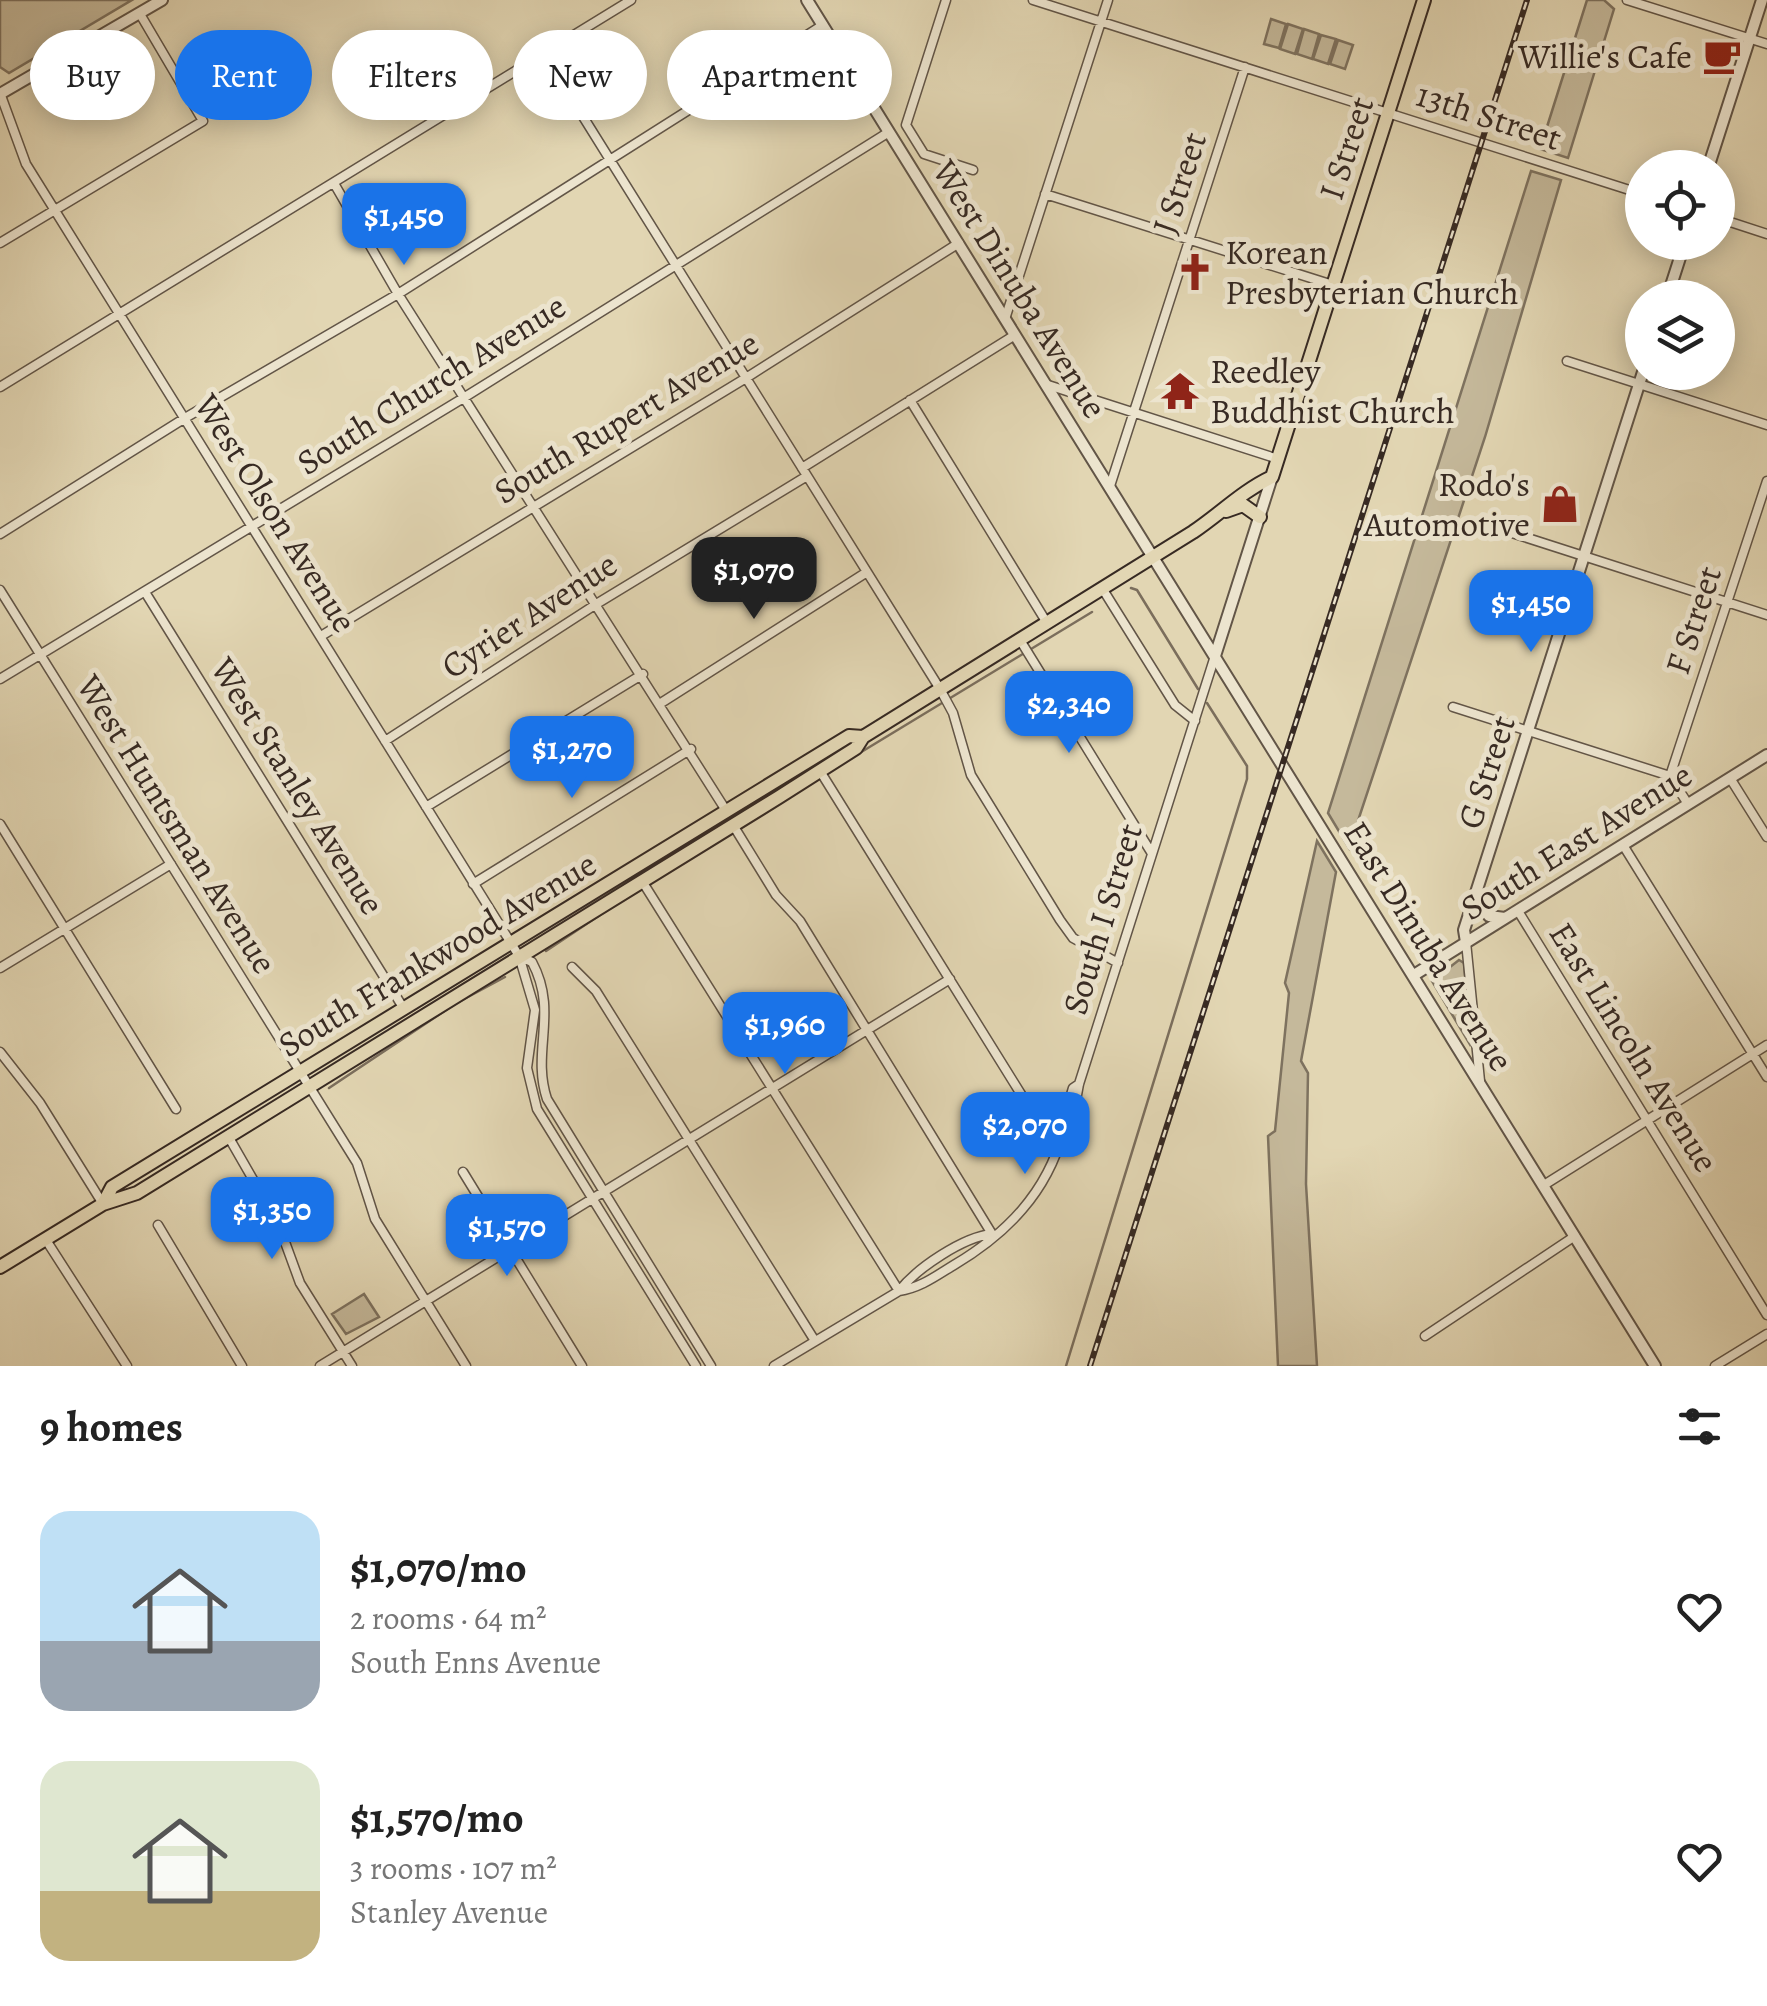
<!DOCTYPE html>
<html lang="en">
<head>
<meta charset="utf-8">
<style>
	:root { --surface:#fff; --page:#f2f2f2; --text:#222; --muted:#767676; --accent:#1a73e8 }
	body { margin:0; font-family:Alegreya,serif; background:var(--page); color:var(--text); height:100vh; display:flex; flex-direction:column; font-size:38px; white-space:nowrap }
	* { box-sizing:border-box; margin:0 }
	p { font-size:32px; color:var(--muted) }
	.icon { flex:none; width:55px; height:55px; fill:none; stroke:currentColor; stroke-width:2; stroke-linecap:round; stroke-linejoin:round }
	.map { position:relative; height:1366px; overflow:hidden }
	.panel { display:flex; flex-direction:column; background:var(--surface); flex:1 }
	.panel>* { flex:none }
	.top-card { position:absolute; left:30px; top:30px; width:1000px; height:90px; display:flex; gap:20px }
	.controls { position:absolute; left:1625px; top:150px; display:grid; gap:20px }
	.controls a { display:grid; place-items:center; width:110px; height:110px; border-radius:50%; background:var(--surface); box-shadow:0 5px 25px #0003; font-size:50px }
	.price { position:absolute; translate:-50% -85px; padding:0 22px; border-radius:20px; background:var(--accent); color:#fff; font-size:32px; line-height:65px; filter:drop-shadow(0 2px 5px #0008) }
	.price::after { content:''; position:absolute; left:50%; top:60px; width:30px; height:22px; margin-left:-15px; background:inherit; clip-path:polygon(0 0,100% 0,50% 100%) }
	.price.selected { background:#222; color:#fff }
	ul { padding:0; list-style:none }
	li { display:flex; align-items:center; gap:30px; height:250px; padding:0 40px }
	li span { display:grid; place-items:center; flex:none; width:280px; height:200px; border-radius:30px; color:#555 }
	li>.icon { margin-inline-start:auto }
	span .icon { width:120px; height:120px; fill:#fffc; stroke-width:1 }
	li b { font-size:42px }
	h2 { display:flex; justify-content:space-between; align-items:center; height:120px; padding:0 40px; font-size:42px }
	.tag { padding:0 35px; border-radius:45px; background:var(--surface); box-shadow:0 5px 25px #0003; font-size:35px; line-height:90px }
	.tag.selected { background:var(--accent); color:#fff }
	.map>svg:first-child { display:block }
	.green { fill:#c5b99b; stroke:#7e725f; stroke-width:2.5 }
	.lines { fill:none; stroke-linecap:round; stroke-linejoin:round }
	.stream { stroke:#7b6e5c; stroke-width:2.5 }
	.minor-casing { stroke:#625547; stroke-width:11 }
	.tertiary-casing { stroke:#625547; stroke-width:14 }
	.primary-casing { stroke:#372a23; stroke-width:16 }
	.minor { stroke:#ece4ce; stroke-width:8 }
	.tertiary { stroke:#ece4ce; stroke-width:10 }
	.primary { stroke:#e2d6b3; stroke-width:12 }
	.rail-casing { stroke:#372a23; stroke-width:6 }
	.rail { stroke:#ece4ce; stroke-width:2.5; stroke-dasharray:8; stroke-linecap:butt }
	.labels { text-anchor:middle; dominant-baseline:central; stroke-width:10; stroke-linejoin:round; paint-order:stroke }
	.poi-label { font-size:35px; fill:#372a23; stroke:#ece4ce; text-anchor:end }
	.street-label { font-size:35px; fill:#372a23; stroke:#ece4ce }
</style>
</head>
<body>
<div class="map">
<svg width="1767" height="1366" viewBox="0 0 1767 1366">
	<rect width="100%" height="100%" fill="#e2d6b3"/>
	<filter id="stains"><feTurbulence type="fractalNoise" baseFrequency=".002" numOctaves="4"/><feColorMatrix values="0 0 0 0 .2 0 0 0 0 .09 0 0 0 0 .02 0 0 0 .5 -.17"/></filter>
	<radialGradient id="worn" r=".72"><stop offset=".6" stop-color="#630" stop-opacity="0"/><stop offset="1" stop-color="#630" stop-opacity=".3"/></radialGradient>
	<!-- green -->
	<path class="green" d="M0,0H132L9,73L0,67Z
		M1587,0H1604L1614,9L1568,158L1540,149Z
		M1271,19L1286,24L1279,48L1264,44Z
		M1288,24L1303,29L1295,54L1280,49Z
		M1304,29L1319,34L1312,59L1297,54Z
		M1321,35L1336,39L1328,64L1313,59Z
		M1338,40L1353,45L1345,69L1330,64Z
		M1531,171L1561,180L1485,437L1349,848L1328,813Z
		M1317,841L1336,872L1301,1061L1308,1073L1306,1184L1317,1366H1278L1268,1136L1275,1131L1289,993L1285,983Z
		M1459,960L1464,963L1471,1046L1432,981Z
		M364,1294L379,1317L346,1334L332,1314Z"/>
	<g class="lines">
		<!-- stream -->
		<path class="stream" d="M1131,588L1137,590L1198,689
			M858,754L1092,612
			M546,951L609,909
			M329,1088L455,1004L505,977
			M1066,1366L1247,779V766L1207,703"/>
		<!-- minor casing -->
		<g class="minor-casing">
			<path id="minor" d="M946,0L906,125L924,154L973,170
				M1033,0L1642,194
				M1627,0L1767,44
				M544,54L940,689L953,713L971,775L1060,920L1073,938L1118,963
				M0,93L26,164L519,956L535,1010L527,1068L537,1109L696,1366
				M335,185L398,294L727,812
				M1045,194L1333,285
				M1718,218L1767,234
				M0,243L203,121L140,14
				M1005,319L1108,0
				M1567,361L1767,425
				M1048,385L1278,459
				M0,387L631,0
				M910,400L1047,623
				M802,468L1015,335
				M1110,486L1245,67
				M1512,533L1767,615
				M0,534L185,418L398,294L823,25
				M1102,588L1175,705L1195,721
				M0,590L357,1163L375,1219L466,1366
				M145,592L404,1009
				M321,636L746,378L959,243
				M1020,640L1151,852
				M0,679L465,397L889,132
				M661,703L867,572
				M1453,707L1670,776L1688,804
				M385,741L598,603L807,476
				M820,771L1057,1152
				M1670,776L1767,481
				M1730,778L1767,837
				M426,807L643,674
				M0,824L176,1109
				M733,825L776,895L800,921L992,1234
				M1623,845L1767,1077
				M642,881L899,1291
				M473,884L691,749
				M1518,911L1767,1315
				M1466,942L1480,1081
				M519,956L532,962C559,1012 531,1051 547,1099L711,1366
				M572,967L596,991L815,1341
				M0,968L171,864
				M0,1052L40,1103L103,1204
				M1066,1126L1072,1122L1079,1084L1215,656
				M228,1136L278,1223L300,1283L352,1366
				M463,1172L582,1366
				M1544,1185L1767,1045
				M158,1225L242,1366
				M46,1240L127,1366
				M899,1291C920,1288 936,1276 954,1265C1006,1234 1047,1193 1063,1132C1067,1119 1068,1103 1073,1088L1079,1084
				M1425,1336L1575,1236
				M320,1366L950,979
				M774,1366L899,1291C917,1268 963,1237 992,1234
				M1715,1366L1767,1334"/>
		</g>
		<!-- tertiary casing -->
		<g class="tertiary-casing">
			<path id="tertiary" d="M807,0L1655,1366
				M0,94L162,0
				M1708,168L1762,0
				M1667,298L1685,242
				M1215,656L1272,477
				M1475,897L1489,916L1505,918
				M1466,942L1464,930L1643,372
				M1414,975L1767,755"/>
		</g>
		<!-- primary casing -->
		<g class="primary-casing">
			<path id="primary" d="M1226,511L1243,505L1260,517
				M103,1204L112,1187L849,736L863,737
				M0,1267L103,1204L137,1193L779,797L856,748L863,737L1193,532C1220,514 1242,491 1272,477L1424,0"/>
		</g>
		<!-- minor -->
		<use href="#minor" class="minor"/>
		<!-- tertiary -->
		<use href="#tertiary" class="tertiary"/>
		<!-- primary -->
		<use href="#primary" class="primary"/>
		<!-- rail casing -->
		<g class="rail-casing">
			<path id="rail" d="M1090,1366L1527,0"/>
		</g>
		<!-- rail -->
		<use href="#rail" class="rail"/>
	</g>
	<!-- icons -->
	<defs>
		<g id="cafe-bare" transform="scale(3)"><path d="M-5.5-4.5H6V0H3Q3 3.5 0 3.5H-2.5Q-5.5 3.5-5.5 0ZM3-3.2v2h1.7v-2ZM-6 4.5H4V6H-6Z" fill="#8f2418" stroke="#ece4ce" stroke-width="2.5" paint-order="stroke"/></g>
		<g id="church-bare" transform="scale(3)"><path d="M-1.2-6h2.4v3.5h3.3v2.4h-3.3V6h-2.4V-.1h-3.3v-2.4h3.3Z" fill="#8f2418" stroke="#ece4ce" stroke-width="2.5" paint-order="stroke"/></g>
		<g id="temple-bare" transform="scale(3)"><path d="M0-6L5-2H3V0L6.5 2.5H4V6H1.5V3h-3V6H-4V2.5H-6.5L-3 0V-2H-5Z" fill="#8f2418" stroke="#ece4ce" stroke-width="2.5" paint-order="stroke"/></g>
		<g id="shop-bare" transform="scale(3)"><path d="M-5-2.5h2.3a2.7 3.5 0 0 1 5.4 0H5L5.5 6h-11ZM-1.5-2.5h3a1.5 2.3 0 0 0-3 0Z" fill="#8f2418" stroke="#ece4ce" stroke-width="2.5" paint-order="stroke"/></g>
	</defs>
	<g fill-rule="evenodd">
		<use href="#cafe-bare" x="1722" y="56"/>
		<use href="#church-bare" x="1195" y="272"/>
		<use href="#temple-bare" x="1180" y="391"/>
		<use href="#shop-bare" x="1560" y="504"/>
	</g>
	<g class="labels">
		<!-- poi labels -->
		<g class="poi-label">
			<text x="1692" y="56">Willie's Cafe</text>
			<text x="1225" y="252" text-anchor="start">Korean<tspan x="1225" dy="40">Presbyterian Church</tspan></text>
			<text x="1210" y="371" text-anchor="start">Reedley<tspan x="1210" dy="40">Buddhist Church</tspan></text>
			<text x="1530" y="484">Rodo's<tspan x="1530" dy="40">Automotive</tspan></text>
		</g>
		<!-- street labels -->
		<g class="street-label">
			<text transform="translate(1489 116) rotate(18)">13th Street</text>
			<text transform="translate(1346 148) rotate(-72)">I Street</text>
			<text transform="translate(1179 183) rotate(-72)">J Street</text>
			<text transform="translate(1020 289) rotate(58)">West Dinuba Avenue</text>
			<text transform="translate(431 384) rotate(-32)">South Church Avenue</text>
			<text transform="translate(626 417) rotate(-31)">South Rupert Avenue</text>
			<text transform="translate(276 513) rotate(58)">West Olson Avenue</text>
			<text transform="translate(529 615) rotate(-33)">Cyrier Avenue</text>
			<text transform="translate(1693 620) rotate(-72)">F Street</text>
			<text transform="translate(1486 772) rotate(-72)">G Street</text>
			<text transform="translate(298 786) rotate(58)">West Stanley Avenue</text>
			<text transform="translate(177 824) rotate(58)">West Huntsman Avenue</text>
			<text transform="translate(1576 841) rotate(-32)">South East Avenue</text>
			<text transform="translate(1102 919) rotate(-73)">South I Street</text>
			<text transform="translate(1429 946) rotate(58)">East Dinuba Avenue</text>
			<text transform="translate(437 954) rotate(-31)">South Frankwood Avenue</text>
			<text transform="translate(1634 1047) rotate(58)">East Lincoln Avenue</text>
		</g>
	</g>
	<rect width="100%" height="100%" filter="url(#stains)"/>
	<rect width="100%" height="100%" fill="url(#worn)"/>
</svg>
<div class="controls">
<a><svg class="icon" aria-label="locate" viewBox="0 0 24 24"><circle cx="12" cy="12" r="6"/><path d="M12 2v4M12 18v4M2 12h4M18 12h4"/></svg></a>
<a><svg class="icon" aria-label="layers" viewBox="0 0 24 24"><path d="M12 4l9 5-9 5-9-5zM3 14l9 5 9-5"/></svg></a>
</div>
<b class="price" style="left:404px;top:268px">$1,450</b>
<b class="price selected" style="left:754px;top:622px">$1,070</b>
<b class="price" style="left:1531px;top:655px">$1,450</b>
<b class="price" style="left:1069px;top:756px">$2,340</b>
<b class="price" style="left:572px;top:801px">$1,270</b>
<b class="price" style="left:785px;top:1077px">$1,960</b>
<b class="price" style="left:1025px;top:1177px">$2,070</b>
<b class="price" style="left:272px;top:1262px">$1,350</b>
<b class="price" style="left:507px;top:1279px">$1,570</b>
<div class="top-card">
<a class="tag">Buy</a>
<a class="tag selected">Rent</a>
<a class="tag">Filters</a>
<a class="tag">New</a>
<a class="tag">Apartment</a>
</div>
</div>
<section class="panel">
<h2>9 homes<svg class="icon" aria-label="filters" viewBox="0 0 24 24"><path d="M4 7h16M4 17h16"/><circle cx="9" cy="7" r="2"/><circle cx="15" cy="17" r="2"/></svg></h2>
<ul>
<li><span style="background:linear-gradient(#bfe0f5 65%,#9aa5b1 0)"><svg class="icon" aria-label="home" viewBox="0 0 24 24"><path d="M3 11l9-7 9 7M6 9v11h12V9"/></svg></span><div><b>$1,070/mo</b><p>2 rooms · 64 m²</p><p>South Enns Avenue</p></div><svg class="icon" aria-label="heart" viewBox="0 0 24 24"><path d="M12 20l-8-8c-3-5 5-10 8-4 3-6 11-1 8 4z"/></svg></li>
<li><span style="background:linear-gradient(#dfe7d0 65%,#c2b280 0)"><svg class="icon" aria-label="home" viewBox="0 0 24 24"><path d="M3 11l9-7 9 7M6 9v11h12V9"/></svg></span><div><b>$1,570/mo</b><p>3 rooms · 107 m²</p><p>Stanley Avenue</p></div><svg class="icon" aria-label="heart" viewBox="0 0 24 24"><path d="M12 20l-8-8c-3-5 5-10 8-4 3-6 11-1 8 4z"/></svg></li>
</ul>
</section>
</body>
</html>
